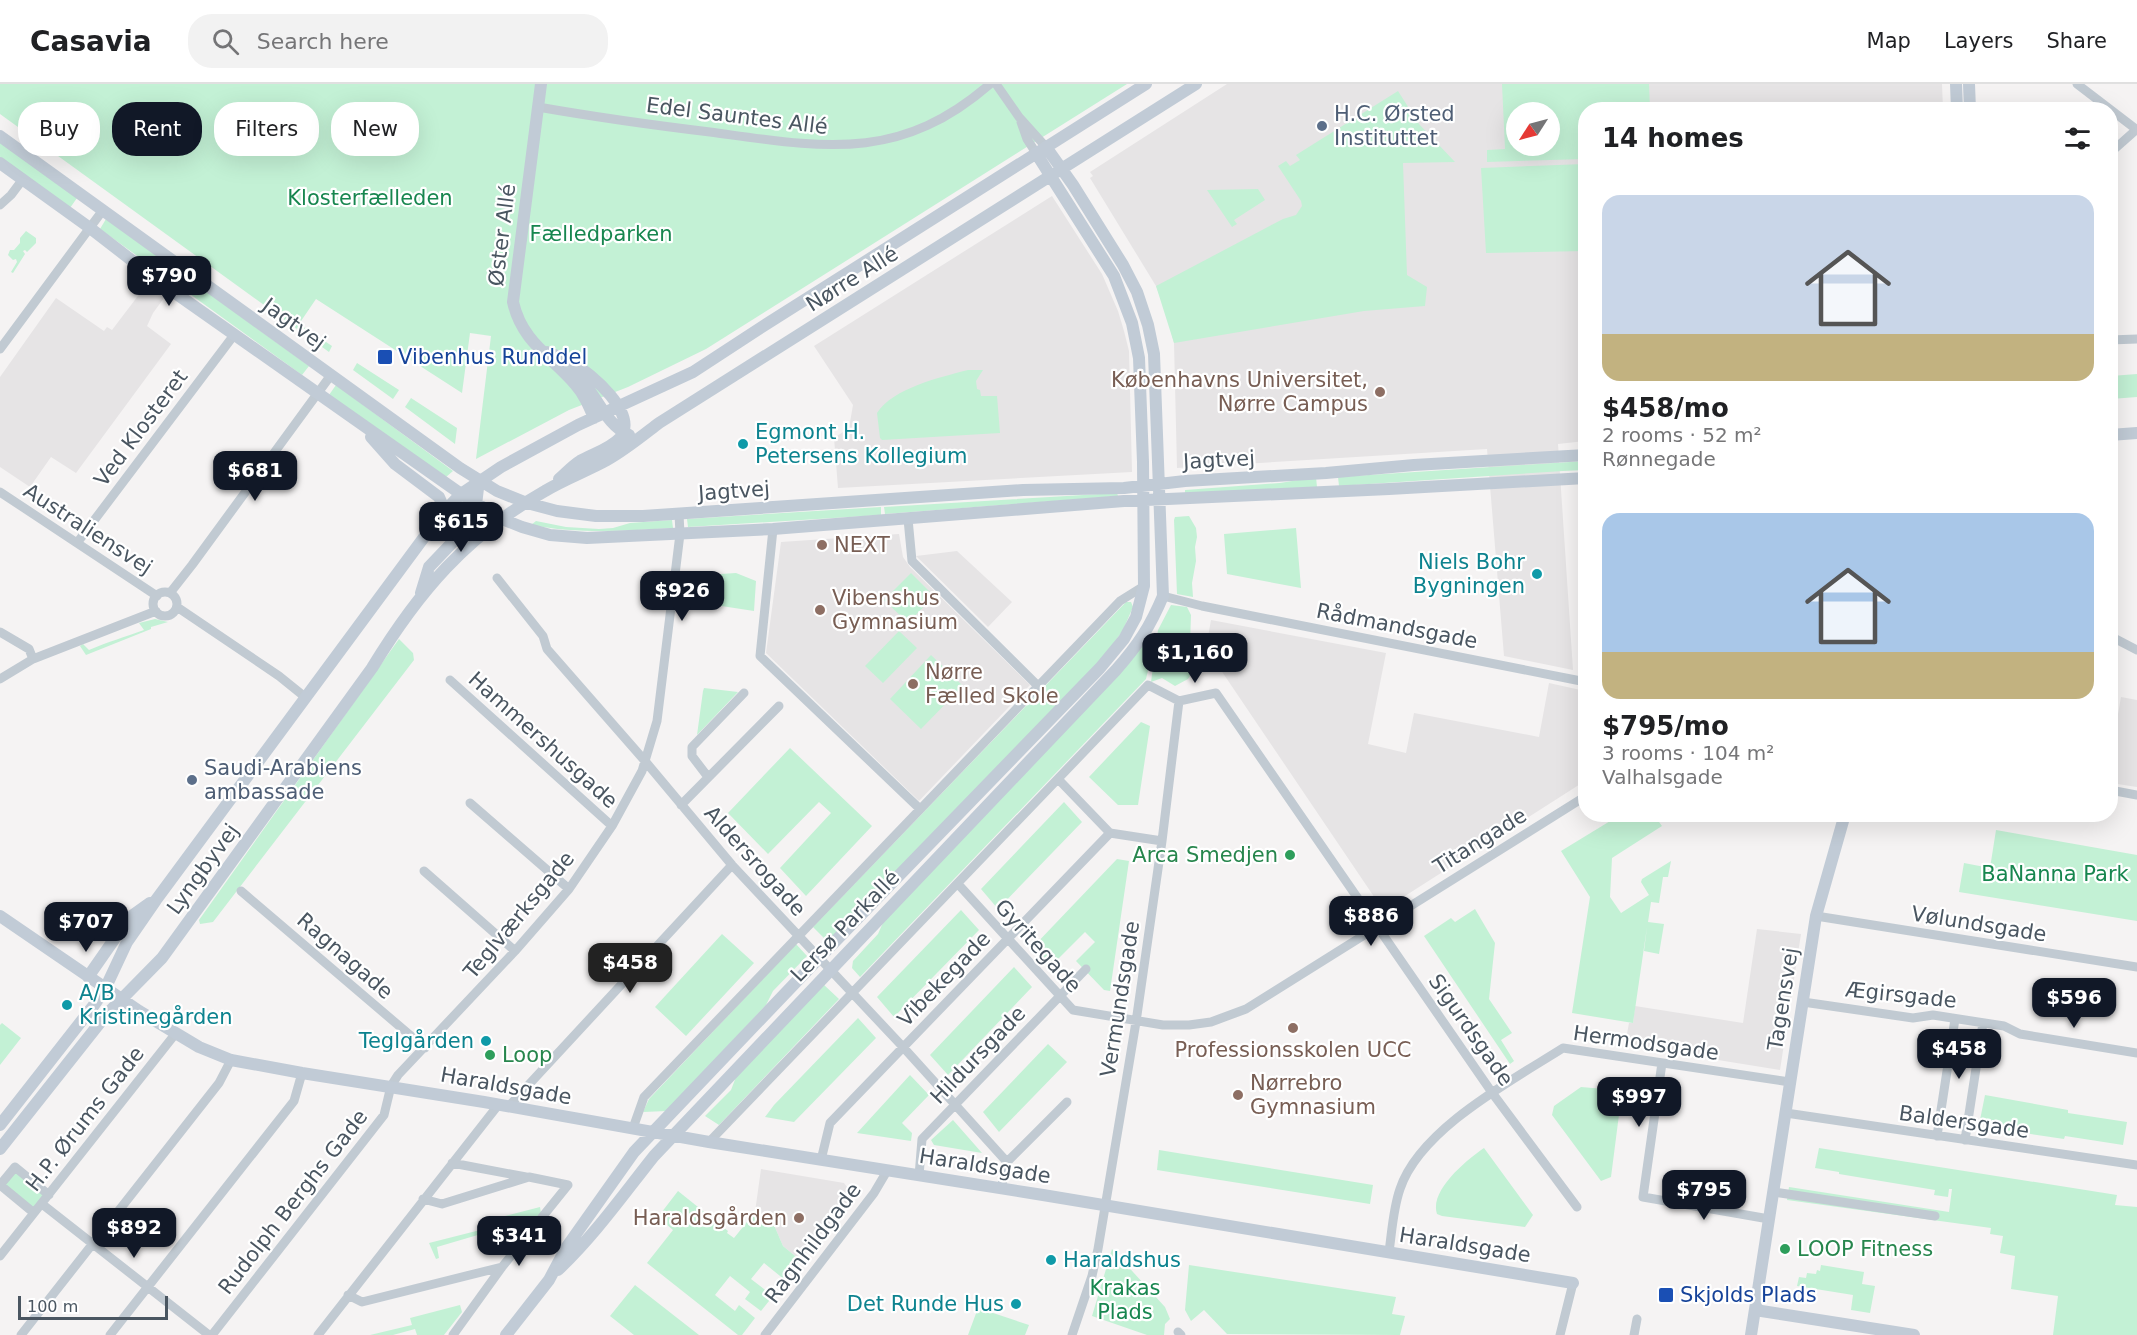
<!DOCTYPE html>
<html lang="en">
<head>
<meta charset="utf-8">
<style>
	:root { --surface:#fff; --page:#f2f2f2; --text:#202124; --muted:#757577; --line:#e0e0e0; --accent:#111827 }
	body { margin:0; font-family:"DejaVu Sans",sans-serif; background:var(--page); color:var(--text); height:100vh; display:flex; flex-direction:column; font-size:22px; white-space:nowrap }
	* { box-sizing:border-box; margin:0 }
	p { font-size:20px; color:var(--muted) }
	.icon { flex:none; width:33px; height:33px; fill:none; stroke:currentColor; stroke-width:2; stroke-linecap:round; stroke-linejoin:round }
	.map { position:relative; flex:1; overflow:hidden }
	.side { position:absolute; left:1578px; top:18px; width:540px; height:720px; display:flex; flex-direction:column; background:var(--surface); border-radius:24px; box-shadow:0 6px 24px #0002 }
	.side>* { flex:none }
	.top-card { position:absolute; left:18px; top:18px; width:570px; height:54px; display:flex; gap:12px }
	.needle { width:39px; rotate:234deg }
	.buttons { position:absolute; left:1506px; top:18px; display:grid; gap:12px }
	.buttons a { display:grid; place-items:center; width:54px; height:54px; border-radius:50%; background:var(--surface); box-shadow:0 6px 24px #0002; font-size:30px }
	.scale { position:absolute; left:18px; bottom:15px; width:150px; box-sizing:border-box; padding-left:6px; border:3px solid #4a5661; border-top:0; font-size:16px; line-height:21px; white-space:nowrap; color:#4a5661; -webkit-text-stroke:4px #fff; paint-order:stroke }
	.price { position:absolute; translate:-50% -51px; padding:0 14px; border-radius:12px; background:var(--accent); color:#fff; font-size:20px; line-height:39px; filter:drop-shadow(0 2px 3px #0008) }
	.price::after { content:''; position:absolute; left:50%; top:36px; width:18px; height:14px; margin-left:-9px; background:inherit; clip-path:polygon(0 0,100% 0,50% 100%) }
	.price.current { background:#222; color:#fff }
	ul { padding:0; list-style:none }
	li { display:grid; align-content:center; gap:12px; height:318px; padding:0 24px }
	li span { display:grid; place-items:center; height:186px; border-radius:18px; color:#555 }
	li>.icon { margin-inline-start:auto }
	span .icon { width:108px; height:108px; fill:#fffc; stroke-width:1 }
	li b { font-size:26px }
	h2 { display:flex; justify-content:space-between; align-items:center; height:72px; padding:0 24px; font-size:26px }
	.tag { padding:0 21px; border-radius:24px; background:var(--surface); box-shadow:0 6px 24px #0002; font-size:21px; line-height:54px }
	.tag.current { background:var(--accent); color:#fff }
	header { display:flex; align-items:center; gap:36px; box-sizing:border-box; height:84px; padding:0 30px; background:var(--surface); border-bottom:2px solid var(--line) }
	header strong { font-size:28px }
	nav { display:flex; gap:33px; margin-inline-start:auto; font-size:21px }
	.search { width:420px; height:54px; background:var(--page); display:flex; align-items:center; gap:15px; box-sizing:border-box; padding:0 21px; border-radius:24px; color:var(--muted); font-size:22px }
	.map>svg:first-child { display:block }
	.education { fill:#e6e4e5; fill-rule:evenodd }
	.green { fill:#c3f1d5; fill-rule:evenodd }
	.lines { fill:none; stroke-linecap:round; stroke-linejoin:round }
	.street { stroke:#c1cad2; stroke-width:9 }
	.secondary { stroke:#c1cbd6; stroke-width:12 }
	.service-dot { fill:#5c6f8a; stroke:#fff; stroke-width:2 }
	.transit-dot { fill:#1a4fb4; stroke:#fff; stroke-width:2 }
	.education-dot { fill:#8d6e63; stroke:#fff; stroke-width:2 }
	.culture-dot { fill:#0f9aa8; stroke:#fff; stroke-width:2 }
	.leisure-dot { fill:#2e9e5b; stroke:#fff; stroke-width:2 }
	.labels { text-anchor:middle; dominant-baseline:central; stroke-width:4.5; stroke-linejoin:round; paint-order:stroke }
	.service-label { font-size:21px; fill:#4e5e75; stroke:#fff; text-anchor:start }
	.street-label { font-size:21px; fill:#4a5661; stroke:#fff }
	.park-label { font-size:21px; fill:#17864f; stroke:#fff }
	.transit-label { font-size:21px; fill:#164399; stroke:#fff; text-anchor:start }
	.education-label { font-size:21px; fill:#785e54; stroke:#fff; text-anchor:start }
	.culture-label { font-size:21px; fill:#0d838f; stroke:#fff; text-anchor:start }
	.leisure-label { font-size:21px; fill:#27864d; stroke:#fff; text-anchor:start }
</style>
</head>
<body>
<header>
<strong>Casavia</strong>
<div class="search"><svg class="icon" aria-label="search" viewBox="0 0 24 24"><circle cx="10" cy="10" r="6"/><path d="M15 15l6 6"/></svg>Search here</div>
<nav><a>Map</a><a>Layers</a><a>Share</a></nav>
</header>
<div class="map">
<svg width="2137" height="1251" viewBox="0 0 2137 1251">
	<rect width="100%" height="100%" fill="#f5f3f3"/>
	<!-- education -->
	<path class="education" d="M1227,0H1942L1943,25L1586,26L1585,357L1558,360L1573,586L1504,572L1487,365L1177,384L1174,259L1167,231L1156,202L1090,94L1093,92L1090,88ZM1516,28H1550V62H1516Z
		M1052,112L1102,190L1118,227L1124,247L1129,267L1132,388L838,404L834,354L849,344L853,321L814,262Z
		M144,204L167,210L153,229L147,242L171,260L76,389L51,373L30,403L0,383V293L56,214L104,247L107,243L112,246Z
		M899,450L903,473L910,483L1030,601L919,717L766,569L781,458Z
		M957,467L1012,518L988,543L916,472Z
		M1211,536L1386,569L1368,660L1406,669L1414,629L1539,653L1549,599L1585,607V697L1383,826L1206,564Z
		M2121,613L2137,616V703L2111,699V670Z
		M1757,845L1801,850L1780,986L1625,961L1629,939H1633L1635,922L1743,939Z
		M761,1085L844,1099L853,1111L800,1176L783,1162L774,1141L755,1128Z"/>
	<!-- green -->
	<path class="green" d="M0,0H1127L706,265L628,303L569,326L476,375L491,252L470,249L462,309L316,215L299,240L332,262L329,268L0,30Z
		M1502,0H1649L1650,25L1586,26L1585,75L1487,78V66L1505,65ZM1516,28H1550V62H1516Z
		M1398,7L1419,40L1455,78L1403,79L1407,191L1427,203L1425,222L1364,227L1174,259L1156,202L1283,135L1296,131L1302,122L1301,117L1278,82L1286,77L1290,82L1300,76L1296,71Z
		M0,58L77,114L70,124L0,73Z
		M1585,80V167L1486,169L1481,84Z
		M1258,105L1265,116L1234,136L1237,140L1232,143L1207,106Z
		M106,135L309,282L302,291L100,145Z
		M26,147L36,154V159L27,168L25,166L23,167L25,170L13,189L11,188L17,178L16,175L13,176L8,171L10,166H14L20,159V154Z
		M357,279L399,306L393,315L353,286Z
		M968,286H983L976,297L977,305L980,306L981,312H997L1000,349L882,356L880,354L877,329C893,304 941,293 968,286Z
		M2137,290V313L2111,315V292Z
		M336,301L453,387L446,393L329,311Z
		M411,314L457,344L455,360L405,323Z
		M1585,377V386L1563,387L1339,402L1338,393Z
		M1316,393L1317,403L1185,409V406L1280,399Z
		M1117,409L1118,412L885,430L884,423Z
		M881,423V431L688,443L687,435Z
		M1189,432L1196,444L1197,453L1195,463L1196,477L1192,499L1193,513L1177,510L1174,436L1175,433Z
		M672,436L673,444C625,447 578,450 531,441L536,437L566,443L599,445L613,444L630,439Z
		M1296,444L1301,504L1227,490L1224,450Z
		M736,489L756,497L754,527L715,521L716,500L705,499V491Z
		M911,489L934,512L908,539L884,516Z
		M1126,518H1131L1133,523L1123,546L1107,569L830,856H826L813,843Z
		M1171,521L1187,523L1191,531L1190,560L1196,582L1188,595L1175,602L1162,594L1151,598L1158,546Z
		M155,535L168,538L151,543V545L86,571L80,562L83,560L89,566C107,558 125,553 144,546L139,539Z
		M899,547L917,564L883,599L865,582Z
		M1151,549L1150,578L1146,595L860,893L852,884L853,877L878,850L885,834Z
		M399,555L413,569L414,576L213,838L200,840L199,836Z
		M931,571L963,602L921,645L890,615Z
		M704,604L738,608L697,651L703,607Z
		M1141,638L1150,642L1138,721H1118L1089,693Z
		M790,664L872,742L806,812L780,784L831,729L819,718L768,770L728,729Z
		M1064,718L1082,738L998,825L981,805Z
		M1620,731H1654L1662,742L1612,774L1610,813L1621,829L1649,811L1641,798L1642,795L1671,777L1668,793H1663L1659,819L1651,818L1648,838L1664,840L1659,870L1644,867L1647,843L1633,939L1572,929L1590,813L1561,767Z
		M1996,746L2137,771V837L1959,808L1964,779L1990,784Z
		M1117,775L1129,777L1110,907L1104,906L1076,877L1095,858L1085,848L1051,882L1033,863Z
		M1475,825L1495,859L1489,915L1512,949L1501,956L1514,977L1510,980L1424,852L1451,834L1455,838Z
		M961,826L979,846L894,933L877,913Z
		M722,850L754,879L686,952L655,923Z
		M796,860L807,872L773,907L766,921L667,1027L643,1028L649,1015Z
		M1014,883L1032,903L948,991L930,971Z
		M823,900L839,915L719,1041L705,1032L731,1006L736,993Z
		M858,934L876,954L794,1038L765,1033L774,1021Z
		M2,939L21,954L0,981V941Z
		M1048,960L1067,978L999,1048L983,1028Z
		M910,991L929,1011L902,1039L912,1049L911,1057L857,1049Z
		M1581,1003L1616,1006L1621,1015L1611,1093L1601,1097L1552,1031L1554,1022Z
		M1985,1011L2068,1026V1029L2127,1038L2123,1061L2065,1052L2064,1055L1985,1043L1986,1037L1980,1036Z
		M953,1036L982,1069L934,1061L931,1056Z
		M1484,1064L1533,1131L1525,1143L1442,1132L1437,1130C1429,1106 1468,1075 1484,1064Z
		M1819,1064L2117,1111L2115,1121L2137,1123V1251H2053L2058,1212L2011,1205L2015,1172L2000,1169L2003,1152L1990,1150L1991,1144L1787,1116L1789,1103L1949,1128L1952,1105H1949L1948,1113L1934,1111L1935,1106L1839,1090V1088L1815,1084Z
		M1159,1066L1373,1101L1370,1120L1157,1086Z
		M16,1086L45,1110L33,1125L3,1102Z
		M678,1107L728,1147L727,1149L734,1154L755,1128L774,1141L783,1162L800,1176L785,1196L764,1179L751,1195L773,1212L761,1227L745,1215L750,1208L730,1192L715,1211L735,1227L739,1221L755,1234L742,1251H738L647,1179L673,1146L658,1133Z
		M540,1123L541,1129L535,1134L437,1163L439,1174L436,1175L429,1159L492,1143L490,1136Z
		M1112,1165L1165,1223L1170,1235L1165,1240L1164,1251H1147L1092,1232Z
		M1189,1181L1396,1213L1392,1230L1405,1232L1400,1251L1227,1250L1204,1226L1191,1237L1185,1226Z
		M1821,1181L1864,1188L1862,1200L1875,1202L1870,1229L1851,1226L1853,1211L1797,1202L1799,1193L1806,1194L1807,1189L1816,1190L1817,1186L1820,1187Z
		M635,1201L699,1251H634L610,1232Z
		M460,1221L462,1228L444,1251H417L415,1245L393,1251H370L412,1241L410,1234Z
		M978,1224L1029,1241L1025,1251H968Z"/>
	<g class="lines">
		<!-- street -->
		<path class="street" d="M996,0L1019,33L1046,63
			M2077,0L2137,46
			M538,23C595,33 652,41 710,48C821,63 898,80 990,0
			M1021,38L1027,55L1036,69
			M2110,69L2137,45
			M0,121L11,111L23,95
			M2110,256L2137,255
			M0,265L103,126
			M0,408L157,512
			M908,435L912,477L1038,602
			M773,445L760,572L920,725
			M77,459L234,251
			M497,494L543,552L547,565L645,677L732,781L903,963L1007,1078L1001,1105
			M153 520a12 12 0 1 1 24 0a12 12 0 1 1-24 0Z
			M170,509L192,481L331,291
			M1163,512L1202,522L1586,598
			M177,523L279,592L305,613
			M0,548L29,565L33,575
			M2110,552L2137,566
			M0,595L33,575L156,527
			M450,596L612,742
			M1179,617L1216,609L1493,1010L1577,1123
			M708,693L692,672V663L744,609
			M1058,695L1110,749L1162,757
			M2110,706L2137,711
			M470,719L569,805
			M681,721L779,622
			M424,787L515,867
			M958,800L1073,926L1163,941H1189L1211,938L1246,925L1586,712
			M241,807L425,964
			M1816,832L2137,883
			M1803,918L1913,934L1933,931L2004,942L2020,950L2137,969
			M1662,979L1643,1113L1769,1135
			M509,1022L732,781
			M1786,1029L2137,1081
			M633,1044L644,1013L1120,517L1144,502
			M1937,1052L1955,935
			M1965,1056L1983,939
			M709,1058L1148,601L1179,617
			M821,1076L830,1039L1110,749
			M1007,1078L1067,1018
			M452,1079L526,1093
			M919,1092L922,1055L1086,885
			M1774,1108L1935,1132
			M423,1115L442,1120L529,1093L568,1101L502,1183L453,1251
			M42,1120L209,1251
			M34,1129L0,1101L15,1083L49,1111
			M1389,1168C1392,1147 1393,1125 1400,1105C1420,1045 1511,997 1563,964L1790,998
			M0,1172L176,949
			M348,1211L362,1218L502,1183
			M1178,1248L1181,1251
			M21,1251L219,999L231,976
			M110,1251L294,1017L302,989
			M212,1251L384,1031L391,1002L398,991L515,867L569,805L612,742L642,687L657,637L680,450L679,430
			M318,1251L499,1020
			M765,1251L874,1109L887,1087
			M1072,1251L1092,1192L1098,1165L1136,938L1162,757L1179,617
			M1560,1251L1573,1199
			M1634,1251L1637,1235"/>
		<!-- secondary -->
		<path class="secondary" d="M541,0L513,218C522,258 551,272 575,300C584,310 589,322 594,334
			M1956,0L1957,26
			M1969,0L1970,26
			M0,52L460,384L497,407L527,419L557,427L596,432H643L1023,406L1124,404L1185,397L1326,389L1414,381L1586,371
			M0,79L90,144L161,199L461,410L502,435L522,443L550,451L587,454L773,445L1124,417L1389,405L1586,394
			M547,268C556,272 565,274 573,279C591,290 639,329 620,354C610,365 592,370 580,377C572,382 566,389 559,395
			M571,288C596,304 602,339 629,351
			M2110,351L2137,349
			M371,353L395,380L439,413L442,420V429
			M421,509L429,483L469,441L475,429L479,396
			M0,832L139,927L199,963L231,976L302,989L484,1018L709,1058L1043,1111L1573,1199
			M88,893L129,834L150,819
			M0,1041L94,921L105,905L127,858L156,816L439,433L461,410L501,383L578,341L693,288L765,241L1146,0
			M0,1065L106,931L162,874L372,584C419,507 466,452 545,407C565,395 587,387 607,376C625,366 642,352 659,339L1196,0
			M558,1186C594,1152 623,1111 654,1072L1116,586C1138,561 1150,543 1163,512L1154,270L1148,241L1137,208L1123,181L1073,101L1046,63
			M1755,1226L1914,1251
			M506,1251L549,1196L566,1164L634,1068L819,874L1100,584L1124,555L1136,533L1144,502L1143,378L1139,274L1132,239L1114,192L1036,69
			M1751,1251L1816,832L1845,730"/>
	</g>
	<!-- markers -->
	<g class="service-dot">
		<circle cx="1322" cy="42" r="6"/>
		<circle cx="192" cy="696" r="6"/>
	</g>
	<g class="transit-dot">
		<rect x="377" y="265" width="16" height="16" rx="3"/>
		<rect x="1658" y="1203" width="16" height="16" rx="3"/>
	</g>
	<g class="education-dot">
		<circle cx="1380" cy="308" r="6"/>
		<circle cx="822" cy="461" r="6"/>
		<circle cx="820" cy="526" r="6"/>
		<circle cx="913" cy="600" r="6"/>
		<circle cx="1293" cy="944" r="6"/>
		<circle cx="1238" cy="1011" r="6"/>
		<circle cx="799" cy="1134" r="6"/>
	</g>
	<g class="culture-dot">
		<circle cx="743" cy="360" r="6"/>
		<circle cx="1537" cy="490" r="6"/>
		<circle cx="67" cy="921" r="6"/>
		<circle cx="486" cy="957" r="6"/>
		<circle cx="1051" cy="1176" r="6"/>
		<circle cx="1016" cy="1220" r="6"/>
	</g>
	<g class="leisure-dot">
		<circle cx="1290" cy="771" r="6"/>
		<circle cx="490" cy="971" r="6"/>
		<circle cx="1785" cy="1165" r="6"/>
	</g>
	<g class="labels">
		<!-- service labels -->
		<g class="service-label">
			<text x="1334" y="30">H.C. Ørsted<tspan x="1334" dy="24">Instituttet</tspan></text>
			<text x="204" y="684">Saudi-Arabiens<tspan x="204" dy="24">ambassade</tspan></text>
		</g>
		<!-- street labels -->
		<g class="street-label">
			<text transform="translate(737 32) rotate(7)">Edel Sauntes Allé</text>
			<text transform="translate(502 151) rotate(-83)">Øster Allé</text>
			<text transform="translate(852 195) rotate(-32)">Nørre Allé</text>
			<text transform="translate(294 240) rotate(36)">Jagtvej</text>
			<text transform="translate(141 344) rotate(-53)">Ved Klosteret</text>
			<text transform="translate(1219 376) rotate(-3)">Jagtvej</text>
			<text transform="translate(734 407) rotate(-4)">Jagtvej</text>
			<text transform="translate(88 445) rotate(33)">Australiensvej</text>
			<text transform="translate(1397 542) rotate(11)">Rådmandsgade</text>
			<text transform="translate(543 656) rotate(42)">Hammershusgade</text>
			<text transform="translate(1480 757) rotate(-32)">Titangade</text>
			<text transform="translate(755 777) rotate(48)">Aldersrogade</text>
			<text transform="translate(203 785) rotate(-54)">Lyngbyvej</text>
			<text transform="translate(519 831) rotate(-50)">Teglværksgade</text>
			<text transform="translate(1979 840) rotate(9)">Vølundsgade</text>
			<text transform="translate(845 842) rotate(-46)">Lersø Parkallé</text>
			<text transform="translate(1038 862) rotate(48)">Gyritegade</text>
			<text transform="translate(345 872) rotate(41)">Ragnagade</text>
			<text transform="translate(944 895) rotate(-46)">Vibekegade</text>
			<text transform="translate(1901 911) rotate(6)">Ægirsgade</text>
			<text transform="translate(1120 915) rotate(-81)">Vermundsgade</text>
			<text transform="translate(1783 915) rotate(-81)">Tagensvej</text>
			<text transform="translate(1471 946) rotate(55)">Sigurdsgade</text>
			<text transform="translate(1646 959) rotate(8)">Hermodsgade</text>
			<text transform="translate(978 971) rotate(-46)">Hildursgade</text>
			<text transform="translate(506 1002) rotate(10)">Haraldsgade</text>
			<text transform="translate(85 1035) rotate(-52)">H.P. Ørums Gade</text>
			<text transform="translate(1964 1038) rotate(8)">Baldersgade</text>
			<text transform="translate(985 1082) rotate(9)">Haraldsgade</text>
			<text transform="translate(293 1118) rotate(-52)">Rudolph Berghs Gade</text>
			<text transform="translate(813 1159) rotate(-53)">Ragnhildgade</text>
			<text transform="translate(1465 1161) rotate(9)">Haraldsgade</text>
		</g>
		<!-- park labels -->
		<g class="park-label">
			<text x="370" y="114">Klosterfælleden</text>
			<text x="601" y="150">Fælledparken</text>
			<text x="2055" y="790">BaNanna Park</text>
			<text x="1125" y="1204">Krakas<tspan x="1125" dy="24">Plads</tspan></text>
		</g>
		<!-- transit labels -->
		<g class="transit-label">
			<text x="398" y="273">Vibenhus Runddel</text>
			<text x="1680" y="1211">Skjolds Plads</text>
		</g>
		<!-- education labels -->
		<g class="education-label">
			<text x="1368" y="296" text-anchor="end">Københavns Universitet,<tspan x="1368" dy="24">Nørre Campus</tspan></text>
			<text x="834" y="461">NEXT</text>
			<text x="832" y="514">Vibenshus<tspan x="832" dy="24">Gymnasium</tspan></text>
			<text x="925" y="588">Nørre<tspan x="925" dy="24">Fælled Skole</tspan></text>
			<text x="1293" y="966" text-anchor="middle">Professionsskolen UCC</text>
			<text x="1250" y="999">Nørrebro<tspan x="1250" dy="24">Gymnasium</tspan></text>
			<text x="787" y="1134" text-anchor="end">Haraldsgården</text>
		</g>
		<!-- culture labels -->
		<g class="culture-label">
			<text x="755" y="348">Egmont H.<tspan x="755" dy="24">Petersens Kollegium</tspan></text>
			<text x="1525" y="478" text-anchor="end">Niels Bohr<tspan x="1525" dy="24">Bygningen</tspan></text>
			<text x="79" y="909">A/B<tspan x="79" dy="24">Kristinegården</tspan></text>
			<text x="474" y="957" text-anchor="end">Teglgården</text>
			<text x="1063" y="1176">Haraldshus</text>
			<text x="1004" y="1220" text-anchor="end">Det Runde Hus</text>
		</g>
		<!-- leisure labels -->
		<g class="leisure-label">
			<text x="1278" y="771" text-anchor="end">Arca Smedjen</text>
			<text x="502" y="971">Loop</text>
			<text x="1797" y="1165">LOOP Fitness</text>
		</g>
	</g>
</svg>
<div class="buttons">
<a><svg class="needle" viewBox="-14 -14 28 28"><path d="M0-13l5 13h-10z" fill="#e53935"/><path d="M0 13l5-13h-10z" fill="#757577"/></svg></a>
</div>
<div class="scale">100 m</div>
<b class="price" style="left:169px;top:223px">$790</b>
<b class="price" style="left:255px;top:418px">$681</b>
<b class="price" style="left:461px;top:469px">$615</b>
<b class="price" style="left:682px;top:538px">$926</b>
<b class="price" style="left:1195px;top:600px">$1,160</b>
<b class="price" style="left:1371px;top:863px">$886</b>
<b class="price" style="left:86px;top:869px">$707</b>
<b class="price current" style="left:630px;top:910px">$458</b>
<b class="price" style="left:2074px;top:945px">$596</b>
<b class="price" style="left:1959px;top:996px">$458</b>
<b class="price" style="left:1639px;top:1044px">$997</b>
<b class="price" style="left:1704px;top:1137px">$795</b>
<b class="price" style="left:134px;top:1175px">$892</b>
<b class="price" style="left:519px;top:1183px">$341</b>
<div class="top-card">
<a class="tag">Buy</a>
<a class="tag current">Rent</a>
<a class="tag">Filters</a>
<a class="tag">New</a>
</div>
<section class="side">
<h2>14 homes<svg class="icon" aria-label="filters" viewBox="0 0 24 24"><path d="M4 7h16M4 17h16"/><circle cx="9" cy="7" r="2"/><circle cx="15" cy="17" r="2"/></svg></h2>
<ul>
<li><span style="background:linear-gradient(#c9d6e8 75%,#c2b280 0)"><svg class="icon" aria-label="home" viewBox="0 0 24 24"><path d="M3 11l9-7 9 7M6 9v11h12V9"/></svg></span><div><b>$458/mo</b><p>2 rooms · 52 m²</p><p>Rønnegade</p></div></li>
<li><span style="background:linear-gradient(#a9c7e8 75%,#c2b280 0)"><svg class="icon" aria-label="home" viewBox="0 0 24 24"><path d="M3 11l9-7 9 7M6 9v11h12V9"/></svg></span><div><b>$795/mo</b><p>3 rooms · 104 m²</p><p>Valhalsgade</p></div></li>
</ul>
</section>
</div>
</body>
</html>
